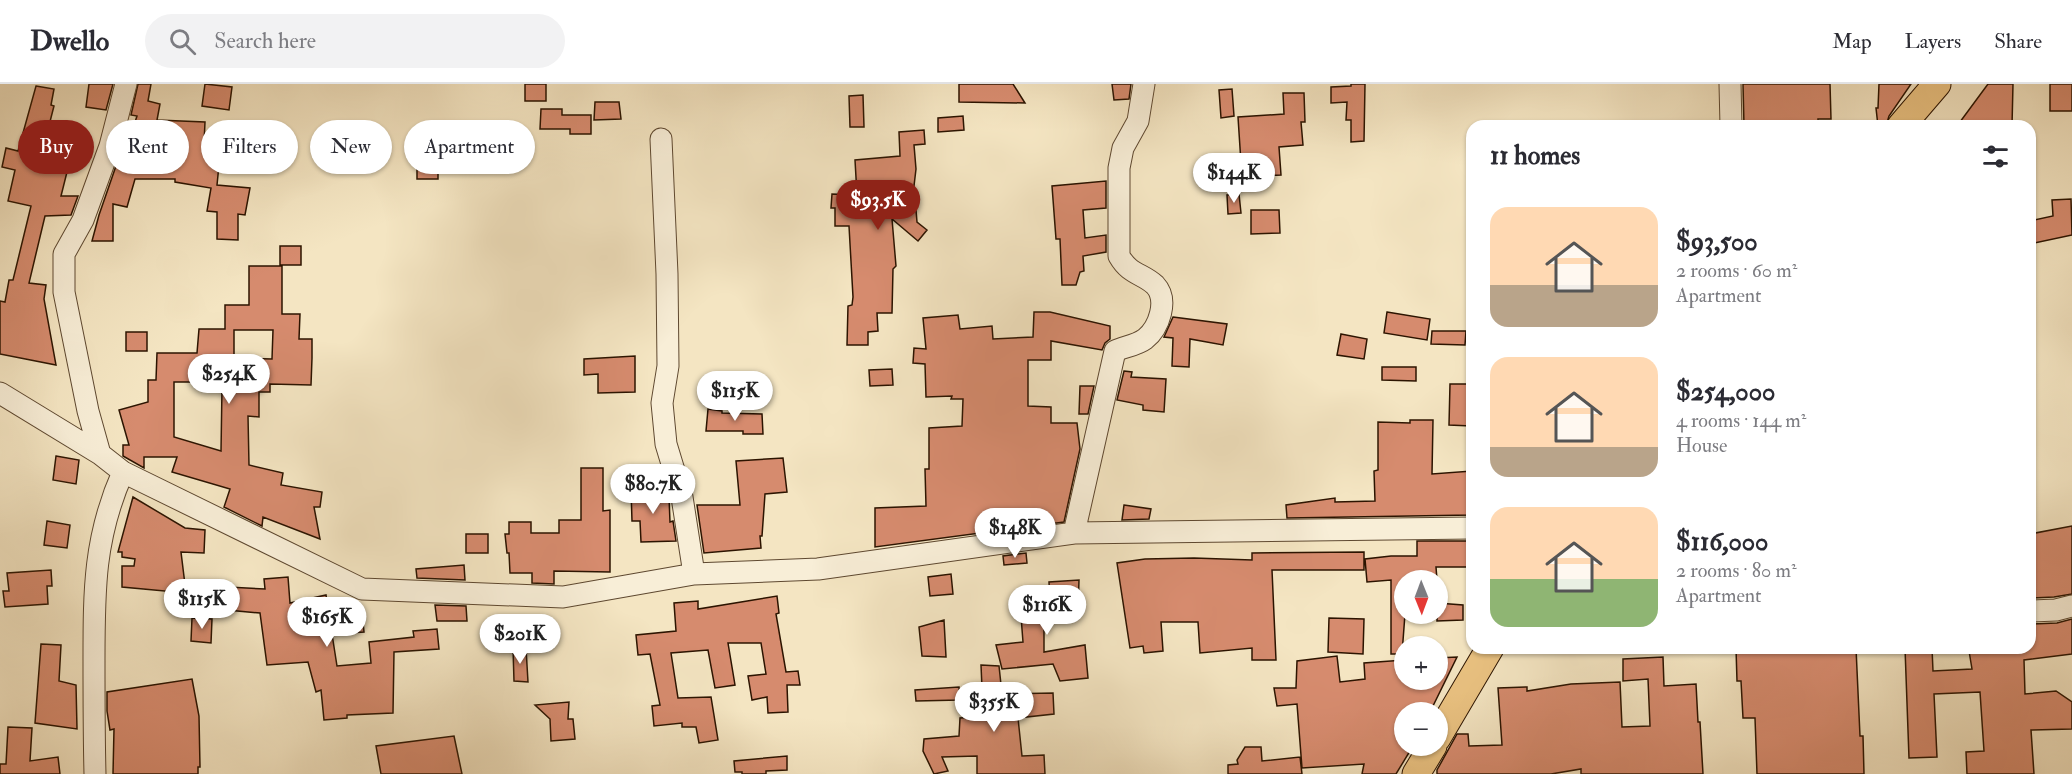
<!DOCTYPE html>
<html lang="en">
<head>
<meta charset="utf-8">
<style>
	:root { --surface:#fff; --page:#f2f2f3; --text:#2b2b33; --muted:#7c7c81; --line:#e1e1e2; --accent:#8f2418 }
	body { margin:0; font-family:"IM FELL Double Pica",serif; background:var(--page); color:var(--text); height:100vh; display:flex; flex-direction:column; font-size:22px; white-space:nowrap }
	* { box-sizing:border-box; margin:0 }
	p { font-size:20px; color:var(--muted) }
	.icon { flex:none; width:33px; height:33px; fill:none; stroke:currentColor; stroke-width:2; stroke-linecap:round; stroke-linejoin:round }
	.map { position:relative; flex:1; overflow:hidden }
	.panel { position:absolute; left:1466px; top:36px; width:570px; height:534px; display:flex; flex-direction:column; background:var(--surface); border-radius:18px; box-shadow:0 2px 4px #0004 }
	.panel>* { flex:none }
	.guide { position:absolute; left:18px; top:36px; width:570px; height:54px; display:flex; gap:12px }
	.needle { width:39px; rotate:179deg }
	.fabs { position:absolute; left:1394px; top:486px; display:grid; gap:12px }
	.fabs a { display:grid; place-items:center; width:54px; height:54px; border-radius:50%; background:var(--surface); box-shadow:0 2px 4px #0004; font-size:30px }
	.price { position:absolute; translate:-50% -51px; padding:0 14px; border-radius:21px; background:#fff; color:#222; font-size:20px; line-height:39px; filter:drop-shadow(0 2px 3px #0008) }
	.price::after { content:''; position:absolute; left:50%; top:36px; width:18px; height:14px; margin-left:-9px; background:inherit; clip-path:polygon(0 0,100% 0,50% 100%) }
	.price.current { background:var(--accent); color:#fff }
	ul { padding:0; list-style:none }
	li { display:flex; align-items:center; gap:18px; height:150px; padding:0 24px }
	li span { display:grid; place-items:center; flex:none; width:168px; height:120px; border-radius:18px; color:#555 }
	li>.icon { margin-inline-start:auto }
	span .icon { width:72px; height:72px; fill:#fffc; stroke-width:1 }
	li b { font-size:26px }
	h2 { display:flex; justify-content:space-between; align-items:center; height:72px; padding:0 24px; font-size:26px }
	.chip { padding:0 21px; border-radius:27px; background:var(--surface); box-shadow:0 2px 4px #0004; font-size:21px; line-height:54px }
	.chip.current { background:var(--accent); color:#fff }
	header { display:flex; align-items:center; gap:36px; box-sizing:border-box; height:84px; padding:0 30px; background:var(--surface); border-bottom:2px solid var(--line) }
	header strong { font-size:28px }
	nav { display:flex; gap:33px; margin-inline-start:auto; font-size:21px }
	.search { width:420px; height:54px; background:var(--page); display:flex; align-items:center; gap:15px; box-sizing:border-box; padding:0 21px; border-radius:33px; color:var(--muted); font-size:22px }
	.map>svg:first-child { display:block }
	.building { fill:#d68b6e; stroke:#2c1400; stroke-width:1.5; fill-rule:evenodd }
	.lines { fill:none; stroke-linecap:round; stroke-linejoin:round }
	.minor-casing { stroke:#5e4830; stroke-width:23 }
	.major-casing { stroke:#2c1400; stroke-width:29 }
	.minor { stroke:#f8eed7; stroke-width:21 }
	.major { stroke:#eac281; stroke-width:27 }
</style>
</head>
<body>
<header>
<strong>Dwello</strong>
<div class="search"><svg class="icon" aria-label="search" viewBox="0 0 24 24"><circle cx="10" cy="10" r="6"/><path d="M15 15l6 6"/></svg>Search here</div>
<nav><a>Map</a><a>Layers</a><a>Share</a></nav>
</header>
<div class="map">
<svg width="2072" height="690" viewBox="0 0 2072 690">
	<rect width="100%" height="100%" fill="#f4e5c2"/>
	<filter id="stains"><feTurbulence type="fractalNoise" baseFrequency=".00333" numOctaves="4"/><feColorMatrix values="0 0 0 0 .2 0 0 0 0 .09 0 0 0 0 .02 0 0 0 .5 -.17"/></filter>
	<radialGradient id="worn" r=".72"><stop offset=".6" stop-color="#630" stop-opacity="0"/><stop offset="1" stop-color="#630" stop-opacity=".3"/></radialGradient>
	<!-- building -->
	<path class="building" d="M89,0H113L106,26L86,23Z
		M138,0H151L148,17L160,20L157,36L205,38L204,60L221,61L217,101L250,104L245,131L238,130V156L217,155V128L207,127L211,104L175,98V95H135L127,123L113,120V157H92L99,131L116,82L120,83L137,32L131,31Z
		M205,0L232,3L229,26L202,22Z
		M525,0H546V17H525Z
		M959,0H1013L1025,19L959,18Z
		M1112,0H1131L1129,15L1114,16Z
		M1351,0H1365L1364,57L1351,58V36H1346L1347,18L1331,19V3L1351,2Z
		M1743,0H1830L1831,35H1818V41L1744,42Z
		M1879,0H1911L1889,32L1886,42H1878L1876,24H1878Z
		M1988,0H2013L2012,42H1957Z
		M2050,0H2072V27H2050Z
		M36,2L54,5L51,21L54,22L43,65L71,72L61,112H78L71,131L45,132L29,199L46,201L44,215L56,281L0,270V217L5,218L9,196H13L31,122L8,117L15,86L2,83L6,64L18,67Z
		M1232,5L1234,32L1221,34L1219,6Z
		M1283,9H1304L1305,38H1301L1303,61L1279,63L1281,91L1263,92V96L1250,97L1249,79H1241L1238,33L1284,30Z
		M863,11L864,43H850L849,12Z
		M595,18H619L621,35L594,36Z
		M541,25H562V31H591V50H570V45H540Z
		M963,32L964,46L938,48V34Z
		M924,46L925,60L914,61L916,85L914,102L917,138L927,146L918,157L892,135L896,182L893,185L892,229H877L878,247L868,248V261H847L848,222L852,221L853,213L849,142H835V124H831L832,110L857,111L855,76L900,72L899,48Z
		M417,76H438V95H417Z
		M1106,97V124L1083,126L1085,154L1106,151V168L1083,172L1084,187L1080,188L1076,201H1062L1060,155H1056L1052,102Z
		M1239,110L1241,129L1228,130L1227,111Z
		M2071,115L2072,151L2030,160V137L2053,132L2052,116Z
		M1251,126H1279L1280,149L1251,150Z
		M280,162H301V181H280Z
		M249,182H282V230H300L299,255H312V274L311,301L270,300V308H259V333L248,332L249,381L283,389L281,401L322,408L320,423H314L320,455L263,433L262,442L224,423L230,405L172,388L177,373H144V384L123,372V361H129L119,326L148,318V296H156L157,269H197L199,245H225V221H249ZM234,246H273L272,275L234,274ZM174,298H213V304H222L221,367L174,353Z
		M1034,228H1050L1110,242V255L1105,259L1102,266L1051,257V276H1028V322L1051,323V339H1077L1080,365L1064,438L875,463V424L926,422L925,385H929V344L962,342L963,315H951L952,312L926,313L925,280L913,279L914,264L926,265L923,234L958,231L960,245L992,242L993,255L1033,253Z
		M1387,228L1430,235L1427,256L1384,249Z
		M1173,233L1227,240L1223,261L1190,255L1189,283L1172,282L1173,254L1164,253Z
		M1432,247H1466L1465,261L1431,260Z
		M126,248H147V267H126Z
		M1341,250L1367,255L1364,275L1337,271Z
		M635,272V308L598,309V290L584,291V275Z
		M1382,283H1416V297L1382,296Z
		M892,285L893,301L870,302L869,286Z
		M1124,287L1132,288L1131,293L1166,295L1164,328L1143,326V321L1117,316Z
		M1450,300H1472L1471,342L1449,341Z
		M1080,302H1094L1088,330H1079Z
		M708,325L722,327V329L762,330L763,350H743V347H706Z
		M1410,336H1433L1432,390L1472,387V431L1287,434L1286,421L1335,414V418L1375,417L1374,387L1378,386V338L1410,339Z
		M56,372L79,376L76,400L53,396Z
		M783,374L787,408L765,410L762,452H760L761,464L704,469L697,421H740L736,377Z
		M581,384H603V427L610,426V488L554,487V500L532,499V489H510L509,469H507L505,450H509V438H531V449H559V436H581Z
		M666,404L669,413L670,438L673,437L676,457L641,458L640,437H632L631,405Z
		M133,413L185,444L205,446L204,469L181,468L186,509L122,503V482H134L135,475L122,473V468H118Z
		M1124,421L1151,425L1149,435L1122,436Z
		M47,437L70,441L67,464L44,461Z
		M2072,442V510L2054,513L2030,514V450Z
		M466,450H488V469H466Z
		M1417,457H1472V483H1436L1437,496H1404L1405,530L1402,570H1391V496L1367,498L1365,475L1391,472H1417Z
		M1364,468V486H1272L1276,576H1252V564L1200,569L1198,538H1161L1163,567L1144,569L1143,562L1130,564L1117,479L1145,475L1194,474L1252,476V469Z
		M1026,469L1027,479L1004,481L1003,472Z
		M464,481L465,496L417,494L416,485Z
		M51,486L52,502H47L48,520L5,523L3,507H9L7,489Z
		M951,490L953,510L930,512L928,493Z
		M288,493L290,519L326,511L329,531L362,527L364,548L332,550L337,582L371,579L369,558L414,553L413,547L437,545L439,565L394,568L393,629L347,631V634L324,636L321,606L316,608L308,578L267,581L260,529L227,526L228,503L265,505L264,495Z
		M1079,496L1078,526L1044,529V568L1085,561L1088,594L1060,597L1053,580L1002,585L996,561L1023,558L1020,519L1050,516L1049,498Z
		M777,512L779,529L776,530L786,588L798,587L800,601H787L788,628L768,629L767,613L752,616L748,592L766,590L761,559H728L735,601L715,604L708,566L671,569L678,614L711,613L718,656L699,659L696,643H682V639L654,642L652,622L660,621L650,570L638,571L636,551L676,547L674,519L698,517V525Z
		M1437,519L1463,521V536L1437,537Z
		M435,521L466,522L467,537H437Z
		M192,534L212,535L211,559L191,557Z
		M1329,534L1364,535L1363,570L1328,568Z
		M2072,535V570L2024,576L2025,610L2056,607L2072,618V645L2031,646L2034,690H1967L1966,668L1984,667L1980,608L1934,610L1937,673L1909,674L1905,564H1932L1933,587L1972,585L1969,567L1993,564H2030V540L2057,539Z
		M944,536L946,573L922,572L919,543Z
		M41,560L61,561L59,597L76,601L77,645L35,639Z
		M513,564H526L528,598L514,597Z
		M1736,564H1856L1860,652H1863L1864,690H1757L1755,634H1743L1741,597H1737Z
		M1337,572L1340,598L1365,595L1364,579L1404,576V596H1437V574L1457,573L1430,628H1404V662H1413L1396,690H1362L1364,680L1302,684L1297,620L1277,622L1274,604H1296L1297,577Z
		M1663,573L1664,602L1696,600L1698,638H1700L1703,690H1581V685L1551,690H1437V686L1457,650H1468L1469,662L1502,661L1498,604L1527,603V607L1571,600L1620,598L1622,643L1650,642L1648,595L1623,597V575Z
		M981,581L999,582L1002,610L1053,609L1054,630L1018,634L1022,672L1044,671L1045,690H977V672L942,673L948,687L934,690L923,667L924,655L959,652L960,634L990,632L989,604H982Z
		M192,595L199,632L200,683H198V690H113L114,645L110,646L107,627V608Z
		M959,603L960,616L916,617L915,606Z
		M569,618L568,635H573L575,655L551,657L550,635L535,621Z
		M8,643L32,644L30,677L58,673L60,690H0V680H6Z
		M454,652L462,690H381L376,662Z
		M1245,663H1261L1262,677L1300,673L1302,690H1228V681L1238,680L1237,676Z
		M787,672V686L766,687V690H742V688H735L734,677Z"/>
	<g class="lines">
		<!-- minor casing -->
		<g class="minor-casing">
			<path id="minor" d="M1730,0L1731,42
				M661,55L667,190L668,282L662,319L666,360L682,413L694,490
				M0,309L100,370L123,388L362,505L563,513L694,490L818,485L1074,449L1472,444
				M100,370L88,327L64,208V170L83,136L110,62L126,0
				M1074,449L1115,267C1124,263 1137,261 1145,255C1159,244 1169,216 1155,201C1142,189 1130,191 1119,172V84L1123,64L1138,37L1144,0
				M2030,527L2056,526L2072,522
				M95,690C94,652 94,614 94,576C94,506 94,453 123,388"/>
		</g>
		<!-- major casing -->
		<g class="major-casing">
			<path id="major" d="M1901,42L1937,0
				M1437,654L1490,564
				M1416,690L1433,662"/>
		</g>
		<!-- minor -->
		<use href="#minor" class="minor"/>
		<!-- major -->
		<use href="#major" class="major"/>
	</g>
	<rect width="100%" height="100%" filter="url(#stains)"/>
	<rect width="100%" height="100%" fill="url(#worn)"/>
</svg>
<div class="fabs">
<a><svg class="needle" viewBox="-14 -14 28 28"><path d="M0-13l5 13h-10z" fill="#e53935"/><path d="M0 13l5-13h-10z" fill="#7c7c81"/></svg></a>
<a>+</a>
<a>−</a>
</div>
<b class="price" style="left:1234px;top:120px">$144K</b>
<b class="price current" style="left:878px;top:147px">$93.5K</b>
<b class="price" style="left:229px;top:321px">$254K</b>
<b class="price" style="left:735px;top:338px">$115K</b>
<b class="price" style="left:653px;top:431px">$80.7K</b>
<b class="price" style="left:1015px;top:475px">$148K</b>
<b class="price" style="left:202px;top:546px">$115K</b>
<b class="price" style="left:1047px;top:552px">$116K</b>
<b class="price" style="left:327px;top:564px">$165K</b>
<b class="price" style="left:520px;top:581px">$201K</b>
<b class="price" style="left:994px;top:649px">$355K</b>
<div class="guide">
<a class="chip current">Buy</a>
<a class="chip">Rent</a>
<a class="chip">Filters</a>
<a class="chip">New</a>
<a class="chip">Apartment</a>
</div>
<section class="panel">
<h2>11 homes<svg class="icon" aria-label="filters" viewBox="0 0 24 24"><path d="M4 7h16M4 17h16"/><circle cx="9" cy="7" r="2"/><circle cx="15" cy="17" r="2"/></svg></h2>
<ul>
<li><span style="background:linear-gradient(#ffd9b3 65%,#b9a48a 0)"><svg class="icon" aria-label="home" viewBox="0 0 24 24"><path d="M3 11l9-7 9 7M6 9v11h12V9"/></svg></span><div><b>$93,500</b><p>2 rooms · 60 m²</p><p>Apartment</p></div></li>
<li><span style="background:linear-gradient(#ffd9b3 75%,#b9a48a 0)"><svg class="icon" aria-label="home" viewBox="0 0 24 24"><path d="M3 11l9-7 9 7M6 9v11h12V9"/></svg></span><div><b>$254,000</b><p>4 rooms · 144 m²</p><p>House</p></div></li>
<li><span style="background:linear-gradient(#ffd9b3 60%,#8fb573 0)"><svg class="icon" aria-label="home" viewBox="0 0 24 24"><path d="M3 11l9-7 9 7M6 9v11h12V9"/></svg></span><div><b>$116,000</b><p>2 rooms · 80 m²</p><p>Apartment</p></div></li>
</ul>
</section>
</div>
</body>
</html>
